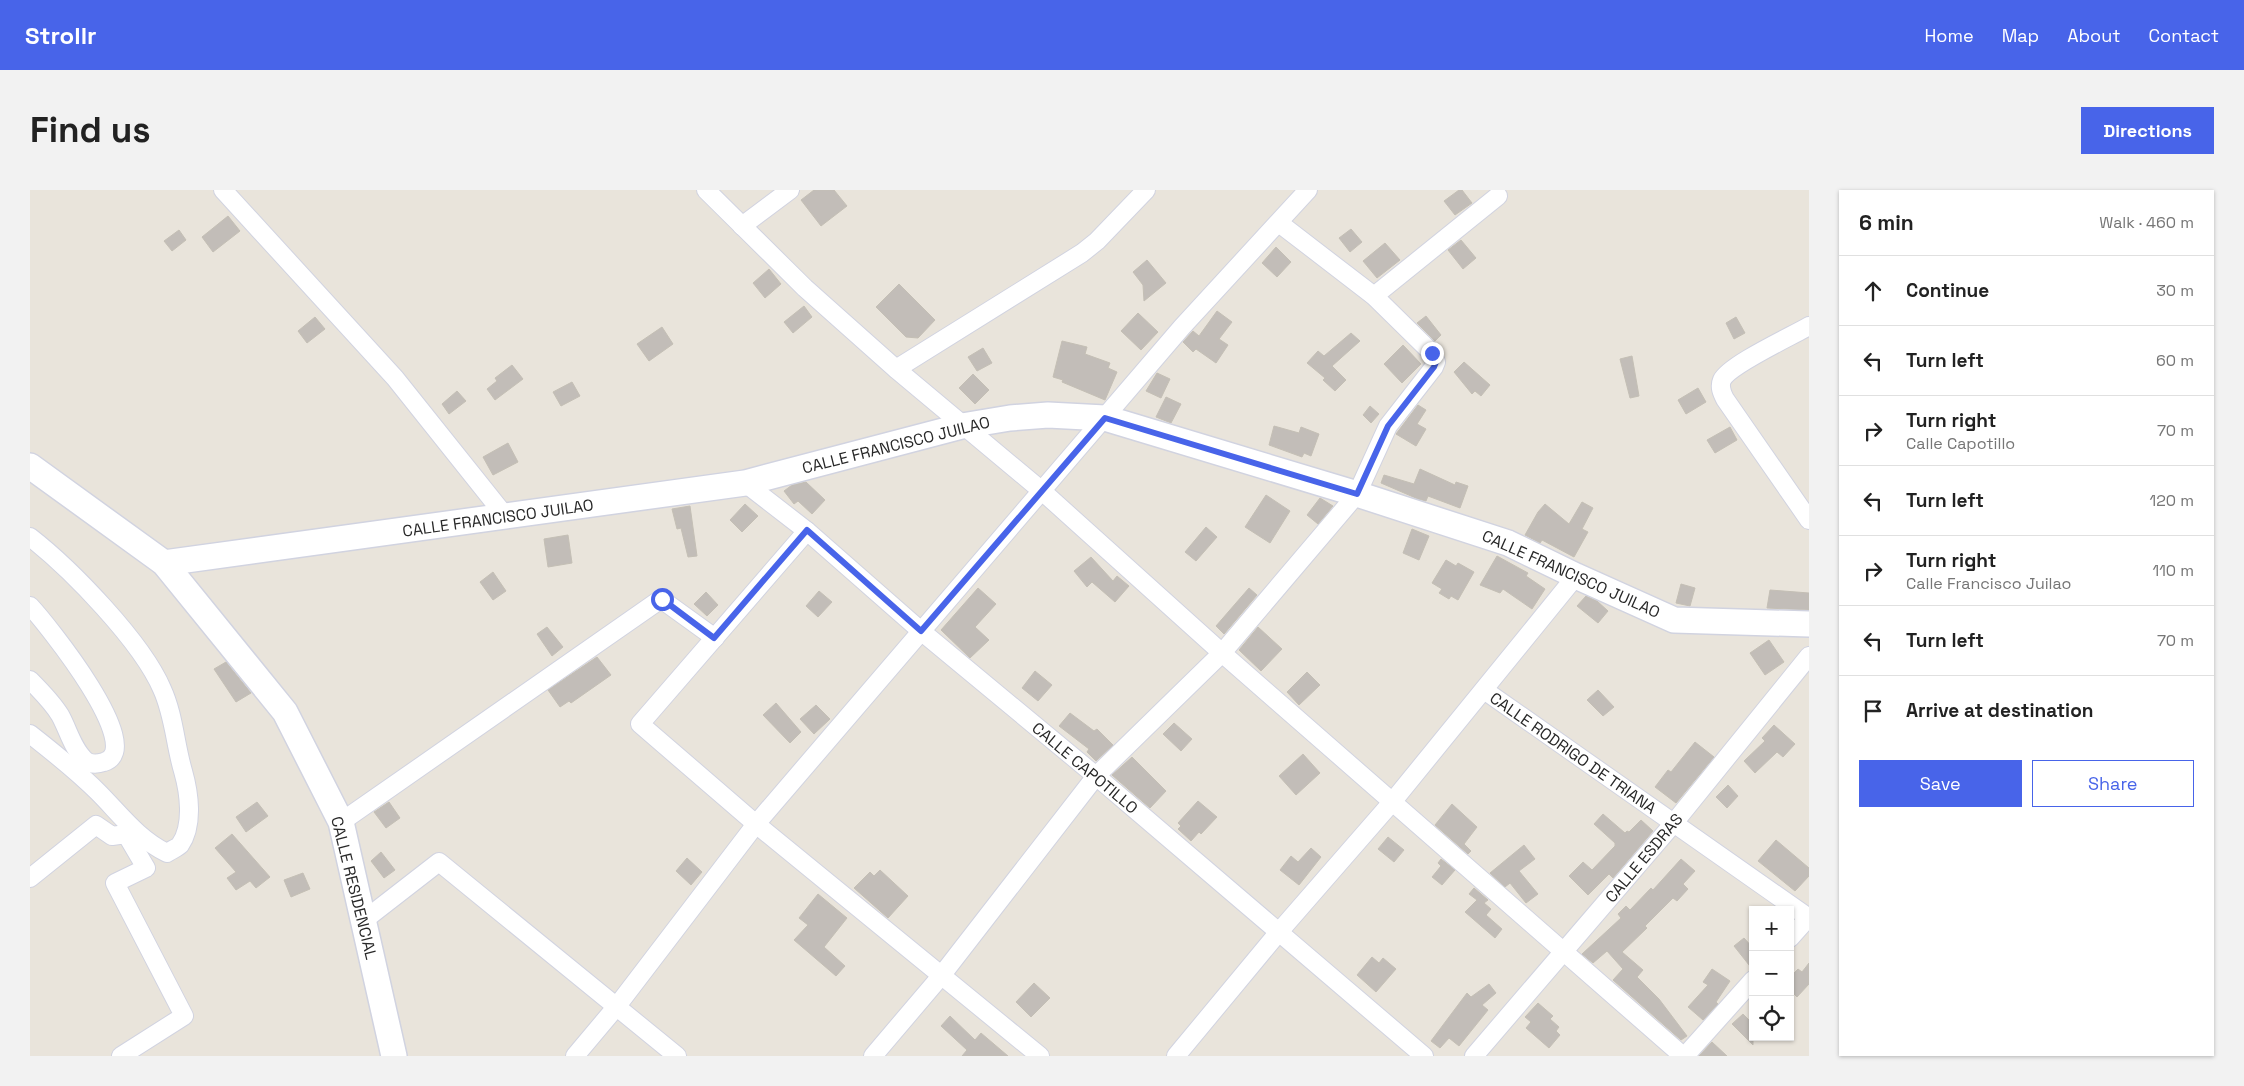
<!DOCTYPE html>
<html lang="en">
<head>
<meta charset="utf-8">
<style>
  body { margin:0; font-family:"Space Grotesk",sans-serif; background:#f2f2f2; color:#222 }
  .controls { position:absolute; right:15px; bottom:15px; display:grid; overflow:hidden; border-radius:0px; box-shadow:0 1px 4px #0004 }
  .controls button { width:45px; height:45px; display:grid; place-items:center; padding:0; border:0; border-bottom:1px solid #e0e0e0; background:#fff; color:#222; font:25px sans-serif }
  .stop { position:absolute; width:15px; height:15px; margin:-11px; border:4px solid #4864e9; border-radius:50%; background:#fff }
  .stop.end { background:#4864e9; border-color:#fff; box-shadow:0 1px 5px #0008 }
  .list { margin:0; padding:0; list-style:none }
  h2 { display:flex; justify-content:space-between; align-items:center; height:65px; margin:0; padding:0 20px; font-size:21px }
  h2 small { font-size:16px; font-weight:400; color:#767676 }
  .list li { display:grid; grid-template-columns:32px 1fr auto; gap:15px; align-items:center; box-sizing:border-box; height:70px; padding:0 20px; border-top:1px solid #e0e0e0 }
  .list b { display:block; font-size:19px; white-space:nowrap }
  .list p { margin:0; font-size:16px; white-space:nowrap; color:#767676 }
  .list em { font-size:16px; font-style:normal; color:#767676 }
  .actions { display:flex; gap:10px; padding:15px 20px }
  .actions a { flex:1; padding:11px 0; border:1px solid #4864e9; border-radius:0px; text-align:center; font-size:18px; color:#4864e9 }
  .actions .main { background:#4864e9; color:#fff }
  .icon { flex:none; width:28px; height:28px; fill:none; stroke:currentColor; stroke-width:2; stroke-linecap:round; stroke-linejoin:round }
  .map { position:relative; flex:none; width:1779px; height:866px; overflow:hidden; border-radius:0px }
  header { display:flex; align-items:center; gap:30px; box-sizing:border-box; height:70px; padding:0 25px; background:#4864e9; color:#fff }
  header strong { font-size:24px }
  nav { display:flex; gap:28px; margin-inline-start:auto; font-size:18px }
  .intro { display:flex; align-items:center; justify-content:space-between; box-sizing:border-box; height:120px; padding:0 30px }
  h1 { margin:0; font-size:35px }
  .button { padding:12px 22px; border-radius:0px; background:#4864e9; color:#fff; font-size:18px; font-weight:700 }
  main { display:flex; gap:30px; padding:0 30px }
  aside { flex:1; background:#fff; border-radius:0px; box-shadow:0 1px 4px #0004 }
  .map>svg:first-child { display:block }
  .building { fill:#c2bdb8; stroke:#c4bfb5 }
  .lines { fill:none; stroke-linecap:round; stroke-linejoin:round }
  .street-casing { stroke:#d1d3e0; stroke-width:20 }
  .secondary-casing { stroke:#d1d3e0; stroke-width:28 }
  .street { stroke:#fff; stroke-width:18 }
  .secondary { stroke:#fff; stroke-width:25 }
  .route { stroke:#4864e9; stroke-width:6 }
  .labels { text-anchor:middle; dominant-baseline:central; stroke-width:4; stroke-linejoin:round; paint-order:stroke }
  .street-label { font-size:16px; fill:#282828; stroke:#fff }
</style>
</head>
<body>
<header>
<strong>Strollr</strong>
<nav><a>Home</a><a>Map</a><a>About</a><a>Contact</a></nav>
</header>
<div class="intro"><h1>Find us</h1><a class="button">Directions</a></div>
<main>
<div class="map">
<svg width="1779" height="866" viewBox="0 0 1779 866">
  <rect width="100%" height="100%" fill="#e9e4db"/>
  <g class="building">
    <polygon points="784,0 804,0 817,16 791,36 771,10"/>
    <polygon points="1429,0 1432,0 1442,13 1425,25 1414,11"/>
    <polygon points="198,26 210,41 183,62 172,47"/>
    <polygon points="1321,39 1332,52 1320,62 1309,48"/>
    <polygon points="149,40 156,50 142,61 134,51"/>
    <polygon points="1431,50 1446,68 1433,79 1418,60"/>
    <polygon points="1355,53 1370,70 1347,88 1333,71"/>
    <polygon points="1246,57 1261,72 1247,87 1232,73"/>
    <polygon points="1117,70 1136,93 1114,111 1113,95 1103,82"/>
    <polygon points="739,79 751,94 735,108 723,93"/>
    <polygon points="869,94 905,130 888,148 876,147 846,117"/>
    <polygon points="774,116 782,127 763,143 754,132"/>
    <polygon points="1187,121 1202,132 1189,149 1198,155 1186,173 1166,159 1163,162 1153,152 1163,141 1169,146"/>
    <polygon points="1108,123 1128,142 1111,160 1091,141"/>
    <polygon points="1396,126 1411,145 1405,151 1387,133"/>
    <polygon points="285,127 295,139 277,153 268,141"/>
    <polygon points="1706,127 1715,143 1704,149 1696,133"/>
    <polygon points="632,137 643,154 619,171 607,154"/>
    <polygon points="1321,143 1330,151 1302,176 1316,190 1305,201 1293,190 1295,188 1277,173 1288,161 1294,166"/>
    <polygon points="1032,151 1057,157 1055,164 1080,173 1078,178 1087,182 1075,210 1032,192 1033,190 1023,187"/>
    <polygon points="1373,155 1391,174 1372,193 1354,174"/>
    <polygon points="953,158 962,173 947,181 938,167"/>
    <polygon points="1602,166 1609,206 1600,208 1590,169"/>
    <polygon points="1434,172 1460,195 1451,206 1445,201 1442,204 1424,182"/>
    <polygon points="482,175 493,189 465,210 457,199 467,191 465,188"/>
    <polygon points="1127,183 1140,189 1131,208 1116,201"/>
    <polygon points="943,184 959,200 945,214 929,198"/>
    <polygon points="542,192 550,206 531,216 523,202"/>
    <polygon points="1668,198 1676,212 1656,224 1648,210"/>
    <polygon points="427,201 436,211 419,224 412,214"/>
    <polygon points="1136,207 1151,214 1141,233 1126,227"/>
    <polygon points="1388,215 1396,220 1387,234 1396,239 1386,256 1366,244"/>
    <polygon points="1340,216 1349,224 1341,233 1333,225"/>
    <polygon points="1244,236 1269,243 1271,237 1289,244 1281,266 1274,263 1272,267 1239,255"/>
    <polygon points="1700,237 1707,250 1685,263 1677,250"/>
    <polygon points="478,253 488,272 463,285 453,267"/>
    <polygon points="1390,279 1425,295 1426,292 1438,296 1430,318 1398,306 1396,311 1388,309 1351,293 1354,285 1384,294"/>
    <polygon points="776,292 795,310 782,324 768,311 764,314 754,301 762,295"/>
    <polygon points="1236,305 1260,321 1240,353 1215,337"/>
    <polygon points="1290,308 1303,316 1288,334 1277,325"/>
    <polygon points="1552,312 1563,318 1552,339 1558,342 1544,367 1512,350 1510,353 1495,345 1508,322 1515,314 1539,334"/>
    <polygon points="715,314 728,326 712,342 700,330"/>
    <polygon points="660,316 667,366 658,367 651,338 647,339 642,319"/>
    <polygon points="1176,337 1187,347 1166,371 1155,362"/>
    <polygon points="1382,339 1399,346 1389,370 1373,363"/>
    <polygon points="538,345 542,373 518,377 514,349"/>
    <polygon points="1467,366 1498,383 1496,386 1515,399 1502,419 1473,399 1470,403 1450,395"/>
    <polygon points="1061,367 1083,391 1087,386 1099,396 1085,412 1062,392 1057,397 1044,381"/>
    <polygon points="1416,370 1426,376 1428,373 1444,382 1428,410 1421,406 1419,409 1409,403 1412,399 1402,393"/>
    <polygon points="463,382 476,401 463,410 450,392"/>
    <polygon points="1651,394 1665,398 1660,416 1646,413"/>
    <polygon points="948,398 966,414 945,437 959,450 940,468 911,440"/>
    <polygon points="1219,398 1227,405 1194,444 1186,436"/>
    <polygon points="1740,400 1779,403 1779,420 1737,418"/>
    <polygon points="789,401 802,412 788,427 776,416"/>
    <polygon points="676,402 688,415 677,426 664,414"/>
    <polygon points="1556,406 1567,411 1578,421 1568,433 1547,416"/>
    <polygon points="517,437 533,457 522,466 507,444"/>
    <polygon points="1228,437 1252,459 1231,481 1209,460"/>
    <polygon points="1739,450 1754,472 1735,485 1720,463"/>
    <polygon points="567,467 581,485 541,513 539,511 530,517 518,500"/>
    <polygon points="196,472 221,503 206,512 184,479"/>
    <polygon points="1005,481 1022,495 1008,511 992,498"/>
    <polygon points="1277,482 1290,495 1269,515 1257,502"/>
    <polygon points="1568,500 1584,517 1573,526 1557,510"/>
    <polygon points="746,513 771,542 760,553 733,525"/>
    <polygon points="786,515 800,529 784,544 770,529"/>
    <polygon points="1040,523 1064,541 1067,539 1083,555 1066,571 1057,562 1059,559 1029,536"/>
    <polygon points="1144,533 1162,549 1151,561 1133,544"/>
    <polygon points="1744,535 1765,554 1753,567 1747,562 1725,583 1714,571 1735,551 1732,548"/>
    <polygon points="1665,552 1684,567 1646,613 1625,597 1638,580 1641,582"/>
    <polygon points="1273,564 1290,583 1266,605 1249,586"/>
    <polygon points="1102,567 1136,601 1120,618 1082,585"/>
    <polygon points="1698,595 1708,606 1697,618 1686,607"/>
    <polygon points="1168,611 1187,627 1171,644 1169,642 1161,651 1148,639 1151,636 1148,633"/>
    <polygon points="227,612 238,626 216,642 206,627"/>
    <polygon points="359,612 370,628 356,638 344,622"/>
    <polygon points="1422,614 1447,637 1434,654 1441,661 1438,664 1405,635"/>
    <polygon points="1573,624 1595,643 1597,641 1599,642 1611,630 1623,641 1583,688 1579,684 1558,705 1539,686 1553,672 1562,680 1585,656 1585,653 1564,634"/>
    <polygon points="202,644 240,687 226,698 220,691 206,700 197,688 206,682 185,658"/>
    <polygon points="1358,647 1374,660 1364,672 1348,659"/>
    <polygon points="1746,650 1779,678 1779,686 1765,701 1728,671"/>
    <polygon points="1494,655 1505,669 1489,681 1508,704 1496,713 1480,693 1475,697 1460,683"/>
    <polygon points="1281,658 1291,667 1269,695 1250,680 1261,666 1268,672"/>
    <polygon points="351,662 365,680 354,688 341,671"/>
    <polygon points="657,668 672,682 661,695 646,681"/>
    <polygon points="1411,669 1425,680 1412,695 1402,687 1411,676 1408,673"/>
    <polygon points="1651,669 1665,681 1653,694 1658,699 1647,711 1643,708 1615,736 1617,738 1592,762 1613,780 1607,787 1629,809 1657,846 1651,850 1583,790 1593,779 1577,761 1563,773 1552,764 1591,728 1588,724 1596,716 1600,720 1621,698 1623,700"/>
    <polygon points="850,680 878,706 858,728 824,698 840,682 844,686"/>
    <polygon points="273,683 280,699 261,707 254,690"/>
    <polygon points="1444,698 1458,710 1454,713 1461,719 1456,725 1472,739 1465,748 1435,722 1447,710 1439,704"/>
    <polygon points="788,704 817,728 794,757 815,776 806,786 764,750 778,735 769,728"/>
    <polygon points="1714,748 1723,758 1723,780 1704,756"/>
    <polygon points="1342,767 1349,773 1353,768 1366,779 1346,802 1327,785"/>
    <polygon points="1779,773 1779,794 1767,807 1760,800 1760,787 1768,779 1772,782"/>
    <polygon points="1682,779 1700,791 1686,812 1688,814 1673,830 1658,817 1678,795 1673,792"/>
    <polygon points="1004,793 1020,808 1001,827 986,812"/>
    <polygon points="1459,794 1466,803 1452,815 1458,820 1429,856 1419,848 1410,858 1401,851 1437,803 1441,807"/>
    <polygon points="1508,813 1523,826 1520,829 1529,837 1526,841 1530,845 1519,858 1496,838 1501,832 1495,827"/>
    <polygon points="1713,824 1723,834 1723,855 1702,834"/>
    <polygon points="920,826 945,850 951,843 978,866 932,866 937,860 911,836"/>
    <polygon points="1682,852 1697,866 1669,866"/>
  </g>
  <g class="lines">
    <defs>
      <g id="street">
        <polyline points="193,0 365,188 476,327"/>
        <polyline points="676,0 775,98 866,179 1012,301 1192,463 1653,866"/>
        <polyline points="712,36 760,0"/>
        <polyline points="1344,106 1468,6"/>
        <path d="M1779,136C1762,146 1699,175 1692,190C1689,197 1692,203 1695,209L1779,330"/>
        <polyline points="866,179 1052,63 1067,51 1116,0"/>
        <polyline points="715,293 777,341 891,441 1066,586 1394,866"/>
        <polyline points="777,341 610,534 726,634 1010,866"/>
        <path d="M0,347C41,379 112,452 132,499C144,525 145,554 153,581C159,602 164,635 150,655C147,658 141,660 137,663C108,649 90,624 68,602C47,581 23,562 0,544"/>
        <path d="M0,416C16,433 118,559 74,572C68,574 62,575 56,571C43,560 38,539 30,525C22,512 11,501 0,490"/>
        <polyline points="1454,500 1779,728"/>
        <polyline points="311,632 631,409 685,448"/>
        <polyline points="0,688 66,635 82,646 96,644 116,678 85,693 154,826 91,866"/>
        <polyline points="333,731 409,672 647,866"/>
        <polyline points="1760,748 1778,728"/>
        <polyline points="545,866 587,816 726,634 1152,137 1278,0"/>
        <polyline points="843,866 911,786 1066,586 1192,463 1327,304 1358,236 1404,177 1406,172 1402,163 1344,106 1249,33"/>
        <polyline points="1146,866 1248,743 1363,611 1546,386"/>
        <polyline points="1444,866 1643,634 1779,466"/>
        <polyline points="1655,866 1723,790"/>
      </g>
      <g id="secondary">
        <polyline points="0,276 134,373 255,522 311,632 364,866"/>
        <polyline points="134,373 715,293 932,236 980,228 1018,225 1075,228 1327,304 1478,353 1546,386 1644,430 1779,434"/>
      </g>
    </defs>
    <use href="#street" class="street-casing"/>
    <use href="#secondary" class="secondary-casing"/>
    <use href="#street" class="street"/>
    <use href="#secondary" class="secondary"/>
  </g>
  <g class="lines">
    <polyline class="route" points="632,409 684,448 777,340 891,441 1075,228 1327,304 1358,236 1404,177 1406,172 1402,163"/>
  </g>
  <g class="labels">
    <g class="street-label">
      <text transform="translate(866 255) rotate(-14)">CALLE FRANCISCO JUILAO</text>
      <text transform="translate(468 328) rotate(-8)">CALLE FRANCISCO JUILAO</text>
      <text transform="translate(1541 384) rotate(24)">CALLE FRANCISCO JUILAO</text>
      <text transform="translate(1543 563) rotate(35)">CALLE RODRIGO DE TRIANA</text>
      <text transform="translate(1055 578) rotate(40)">CALLE CAPOTILLO</text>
      <text transform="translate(1614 668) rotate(-50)">CALLE ESDRAS</text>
      <text transform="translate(324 698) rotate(76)">CALLE RESIDENCIAL</text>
    </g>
  </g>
</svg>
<div class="controls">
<button>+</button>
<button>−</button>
<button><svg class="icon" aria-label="locate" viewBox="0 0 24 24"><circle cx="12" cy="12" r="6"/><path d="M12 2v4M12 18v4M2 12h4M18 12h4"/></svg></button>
</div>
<div class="stop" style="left:632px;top:409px"></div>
<div class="stop end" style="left:1402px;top:163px"></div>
</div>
<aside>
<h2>6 min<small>Walk · 460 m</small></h2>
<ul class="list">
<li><svg class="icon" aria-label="ahead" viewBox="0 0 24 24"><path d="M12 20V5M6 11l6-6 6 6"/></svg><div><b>Continue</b></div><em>30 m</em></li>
<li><svg class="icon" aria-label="left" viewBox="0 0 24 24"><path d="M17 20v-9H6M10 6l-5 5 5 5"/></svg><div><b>Turn left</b></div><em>60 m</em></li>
<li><svg class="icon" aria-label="right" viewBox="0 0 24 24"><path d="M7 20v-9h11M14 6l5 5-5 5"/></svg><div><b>Turn right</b><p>Calle Capotillo</p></div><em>70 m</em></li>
<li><svg class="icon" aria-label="left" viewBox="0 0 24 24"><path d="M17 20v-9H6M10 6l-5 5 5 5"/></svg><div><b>Turn left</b></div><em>120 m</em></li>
<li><svg class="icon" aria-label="right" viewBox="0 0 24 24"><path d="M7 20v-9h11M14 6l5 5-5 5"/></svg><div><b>Turn right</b><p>Calle Francisco Juilao</p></div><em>110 m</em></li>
<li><svg class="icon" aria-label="left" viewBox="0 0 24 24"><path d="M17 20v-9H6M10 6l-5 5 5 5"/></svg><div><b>Turn left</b></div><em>70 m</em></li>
<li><svg class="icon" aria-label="arrive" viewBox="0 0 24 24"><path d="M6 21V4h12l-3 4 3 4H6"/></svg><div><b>Arrive at destination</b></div></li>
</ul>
<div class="actions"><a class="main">Save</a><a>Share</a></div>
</aside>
</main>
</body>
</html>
